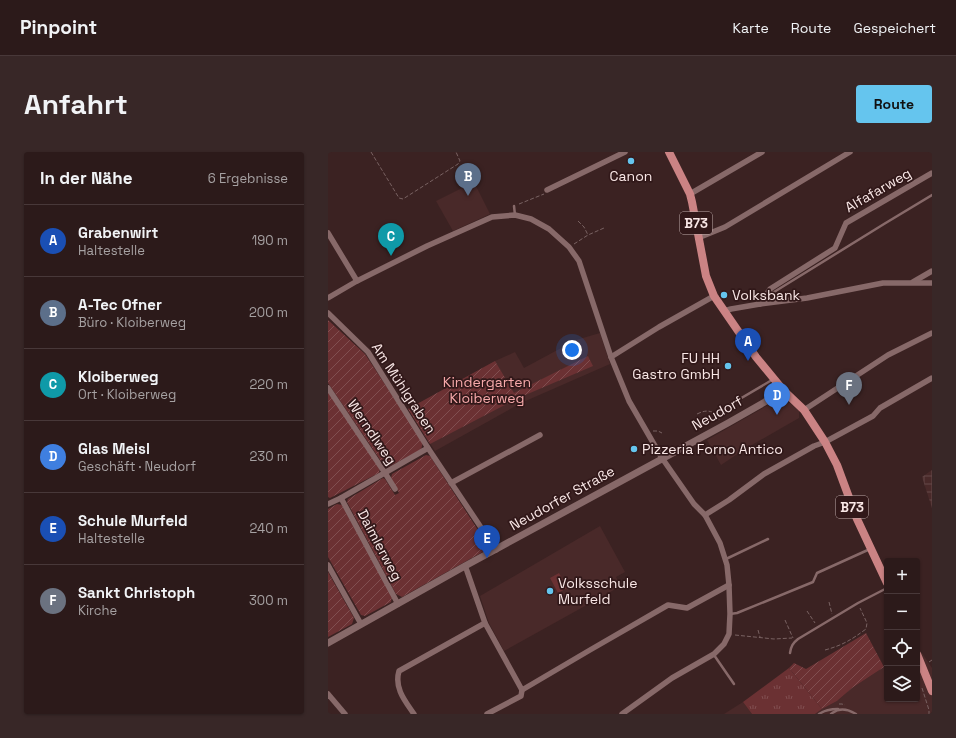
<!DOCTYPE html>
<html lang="de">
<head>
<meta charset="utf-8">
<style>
  body { margin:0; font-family:"Space Grotesk",sans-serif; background:#382727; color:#f1f3f6 }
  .controls { position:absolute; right:12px; bottom:12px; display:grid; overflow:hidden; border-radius:4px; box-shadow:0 1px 3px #0004 }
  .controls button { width:36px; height:36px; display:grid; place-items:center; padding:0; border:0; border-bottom:1px solid #483839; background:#2c1a1a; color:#f1f3f6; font:20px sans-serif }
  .you { position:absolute; left:244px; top:198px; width:14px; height:14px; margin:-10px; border:3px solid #fff; border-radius:50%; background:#1a73e8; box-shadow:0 0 0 6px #1a73e833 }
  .badge { display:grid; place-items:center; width:26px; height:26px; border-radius:50%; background:#65c5ee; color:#fff; font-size:13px; font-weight:700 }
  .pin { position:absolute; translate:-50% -33px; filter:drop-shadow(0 1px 2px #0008) }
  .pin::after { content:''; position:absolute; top:21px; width:14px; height:12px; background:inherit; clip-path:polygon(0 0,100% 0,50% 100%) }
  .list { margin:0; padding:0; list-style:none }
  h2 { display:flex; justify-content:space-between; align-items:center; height:52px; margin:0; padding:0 16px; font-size:17px }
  h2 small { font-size:13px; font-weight:400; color:#a6a1a2 }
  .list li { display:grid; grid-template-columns:26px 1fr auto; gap:12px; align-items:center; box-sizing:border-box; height:72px; padding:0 16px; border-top:1px solid #483839 }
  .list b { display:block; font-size:15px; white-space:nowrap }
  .list p { margin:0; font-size:13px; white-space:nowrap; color:#a6a1a2 }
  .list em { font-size:13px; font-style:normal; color:#a6a1a2 }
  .icon { flex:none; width:22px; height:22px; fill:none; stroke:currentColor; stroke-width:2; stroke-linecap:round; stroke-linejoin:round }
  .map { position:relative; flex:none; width:604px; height:562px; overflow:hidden; border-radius:4px }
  header { display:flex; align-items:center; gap:24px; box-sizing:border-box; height:56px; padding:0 20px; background:#2c1a1a; border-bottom:1px solid #483839 }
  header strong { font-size:19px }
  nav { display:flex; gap:22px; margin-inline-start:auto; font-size:14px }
  .intro { display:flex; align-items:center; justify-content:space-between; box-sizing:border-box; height:96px; padding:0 24px }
  h1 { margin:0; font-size:28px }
  .button { padding:10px 18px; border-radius:4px; background:#65c5ee; color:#111; font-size:14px; font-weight:700 }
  main { display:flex; gap:24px; padding:0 24px }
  aside { flex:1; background:#2c1a1a; border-radius:4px; box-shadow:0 1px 3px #0004 }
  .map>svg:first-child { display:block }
  .built { fill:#492929 }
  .industrial { fill:url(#industrial-grid) }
  .grass { fill:url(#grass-tufts) }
  .garden { fill:url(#garden-furrows) }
  .pitch { fill:#6b3133 }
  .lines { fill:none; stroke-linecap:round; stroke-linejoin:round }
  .path { stroke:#796262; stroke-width:1; stroke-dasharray:4 2; stroke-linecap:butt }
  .lane { stroke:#876969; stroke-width:2.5 }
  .street { stroke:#876969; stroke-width:5.5 }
  .secondary { stroke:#876969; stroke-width:7 }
  .primary { stroke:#cb8384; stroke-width:8 }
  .poi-dot { fill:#65c5ee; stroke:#311819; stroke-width:1.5 }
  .labels { text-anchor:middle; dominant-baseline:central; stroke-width:3.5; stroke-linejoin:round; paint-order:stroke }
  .shield { fill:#311819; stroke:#bda9a8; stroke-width:1 }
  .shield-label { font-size:13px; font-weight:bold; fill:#f9e7e6 }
  .poi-label { font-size:14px; fill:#f9e7e6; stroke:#311819; text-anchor:start }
  .street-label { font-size:14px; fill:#f9e7e6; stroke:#311819 }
  .park-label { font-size:14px; fill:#f6a9aa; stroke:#311819 }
</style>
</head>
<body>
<header>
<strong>Pinpoint</strong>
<nav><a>Karte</a><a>Route</a><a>Gespeichert</a></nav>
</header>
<div class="intro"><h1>Anfahrt</h1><a class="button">Route</a></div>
<main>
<aside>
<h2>In der Nähe<small>6 Ergebnisse</small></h2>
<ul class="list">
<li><span class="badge" style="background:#1a4fb4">A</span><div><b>Grabenwirt</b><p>Haltestelle</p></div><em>190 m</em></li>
<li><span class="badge" style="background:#5c6f8a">B</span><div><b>A-Tec Ofner</b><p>Büro · Kloiberweg</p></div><em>200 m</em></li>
<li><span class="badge" style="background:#0f9aa8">C</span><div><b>Kloiberweg</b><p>Ort · Kloiberweg</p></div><em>220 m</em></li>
<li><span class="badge" style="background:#3f7fe0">D</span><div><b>Glas Meisl</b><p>Geschäft · Neudorf</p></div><em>230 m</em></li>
<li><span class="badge" style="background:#1a4fb4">E</span><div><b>Schule Murfeld</b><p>Haltestelle</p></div><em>240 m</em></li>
<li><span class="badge" style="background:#6b7280">F</span><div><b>Sankt Christoph</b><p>Kirche</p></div><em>300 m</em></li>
</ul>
</aside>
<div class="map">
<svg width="604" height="562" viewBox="0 0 604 562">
  <defs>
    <pattern id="industrial-grid" width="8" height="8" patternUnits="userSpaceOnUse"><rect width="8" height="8" fill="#492929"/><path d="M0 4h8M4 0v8" fill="none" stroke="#644848"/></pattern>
    <pattern id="grass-tufts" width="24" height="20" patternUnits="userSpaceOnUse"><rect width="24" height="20" fill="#6b3133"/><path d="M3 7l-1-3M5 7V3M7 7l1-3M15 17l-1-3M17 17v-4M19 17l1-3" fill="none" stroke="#814f51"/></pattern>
    <pattern id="garden-furrows" width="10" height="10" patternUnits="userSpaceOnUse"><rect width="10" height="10" fill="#6b3133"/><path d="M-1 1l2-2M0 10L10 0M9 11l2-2" fill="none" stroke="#814f51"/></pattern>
  </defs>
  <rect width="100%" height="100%" fill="#3b2222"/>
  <g class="built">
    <polygon points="146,30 162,62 125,79 108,49"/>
    <polygon points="272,181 282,212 193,251 107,299 80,257 167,209 187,200 196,216 248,188"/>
    <polygon points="449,248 462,251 471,258 471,266 417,297 393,313 379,288"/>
    <polygon points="272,374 297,420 288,425 293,434 176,499 161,471 152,444"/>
    <polygon points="589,501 594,501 604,516 604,562 487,562 494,557 509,549 524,536 559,513 559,547 589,547"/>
    <polygon points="415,550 424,562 396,562"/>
  </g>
  <polygon class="industrial" points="604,318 604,356 594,325"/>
  <polygon class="grass" points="461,516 494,557 487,562 424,562 415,550"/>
  <g class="garden">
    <polygon points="0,168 37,202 95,290 93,298 60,315 57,315 0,231"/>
    <polygon points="260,204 265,214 188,247 102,292 80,257 167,209 186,241"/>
    <polygon points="0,240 52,316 51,321 2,346 0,345"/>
    <polygon points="98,303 102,304 159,392 158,398 74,445 68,442 19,350 20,347 55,326 57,327 67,343 71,341 63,326 64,322"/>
    <polygon points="9,352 14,353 64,445 63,450 37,464 33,463 0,405 0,357"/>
    <polygon points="0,420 26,466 24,472 0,485"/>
    <polygon points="538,481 556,515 524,536 509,549 494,557 461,516 466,511 478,517"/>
  </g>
  <polygon class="pitch" points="231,421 239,436 230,441 222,426"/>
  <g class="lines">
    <g class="path">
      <polyline points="43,0 71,46 75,47 130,12 132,9 128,0"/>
      <polyline points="191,52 216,42"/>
      <polyline points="250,69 256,75 260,83"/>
      <polyline points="246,92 260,83 276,76"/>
      <path d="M369,262C379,257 386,258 391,268"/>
      <polyline points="325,279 330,279 334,281"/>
      <polyline points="501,450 504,462"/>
      <polyline points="479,459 487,471"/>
      <polyline points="457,468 465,486"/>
      <polyline points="430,478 432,485"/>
      <polyline points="407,483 446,487 464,486"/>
      <path d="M497,498C515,493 523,488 538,477L539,471L532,456"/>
      <polyline points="601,510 604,508"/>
      <polyline points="594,536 601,558 601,562"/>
      <polyline points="511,552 514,552 517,553"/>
    </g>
    <g class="lane">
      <polyline points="186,54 187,63"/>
      <polyline points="441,140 446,140 556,72 604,43"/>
      <polyline points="393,258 444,228"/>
      <polyline points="398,407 440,387"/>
      <polyline points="402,462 409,461 485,430 489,421 542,397"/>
      <path d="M462,501C463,494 465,491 470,487L530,451L559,436"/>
      <polyline points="386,503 406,532"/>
      <path d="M491,562C497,558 503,557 510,557"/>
      <path d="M503,562C511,555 520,557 528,562"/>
    </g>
    <g class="street">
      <polyline points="219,38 297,0"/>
      <polyline points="362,42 434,0"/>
      <polyline points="0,81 29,129"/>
      <polyline points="370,86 397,75 522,0"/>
      <polyline points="585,130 604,119"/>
      <polyline points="0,146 29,129 99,94 164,65 187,63 203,67 221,77 241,95 251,109 283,205 301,249 334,306 366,352 377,363 392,391 399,413 401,433 402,462 401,482 396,492 386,502 344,526 294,562"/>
      <polyline points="432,152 442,137 507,96 518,71 604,21"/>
      <polyline points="396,159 403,157 432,152 479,146 555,131 604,131"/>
      <polyline points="0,161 40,200 100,296 168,398"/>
      <polyline points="283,205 331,175 386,144"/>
      <polyline points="0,236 57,321 67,337"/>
      <polyline points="476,258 560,203 604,181"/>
      <polyline points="123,331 212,283"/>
      <polyline points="13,346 70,452"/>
      <polyline points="0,352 13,346 100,296"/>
      <polyline points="377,363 401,348 436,322 486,294 497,290 545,264 552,256 604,226"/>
      <polyline points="0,413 33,472"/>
      <polyline points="137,414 139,419 157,471 194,538 262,498 340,453 359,456 401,433"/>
      <polyline points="0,542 17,562"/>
      <path d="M86,562C77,549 66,536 71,519L157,471"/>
      <polyline points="159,562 193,544 194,538"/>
    </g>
    <polyline class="secondary" points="0,491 137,414 400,271 456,239"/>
    <g class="primary">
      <polyline points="341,0 362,42 364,50 378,124 386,144 428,205 456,239 476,258 497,290 509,313 529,367 559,431"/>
      <polyline points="589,502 604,539"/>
    </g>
  </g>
  <g class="poi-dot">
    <circle cx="303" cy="9" r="4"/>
    <circle cx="396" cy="143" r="4"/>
    <circle cx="400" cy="214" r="4"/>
    <circle cx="306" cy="297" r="4"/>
    <circle cx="222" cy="439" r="4"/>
  </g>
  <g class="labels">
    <g class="shield">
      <rect x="352" y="60" width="32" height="22" rx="3"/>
      <rect x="508" y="344" width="32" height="22" rx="3"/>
    </g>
    <g class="shield-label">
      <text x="368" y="71">B73</text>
      <text x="524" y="355">B73</text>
    </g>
    <g class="poi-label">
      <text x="303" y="24" text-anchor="middle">Canon</text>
      <text x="404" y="143">Volksbank</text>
      <text x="392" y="206" text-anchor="end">FU HH<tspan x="392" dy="16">Gastro GmbH</tspan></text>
      <text x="314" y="297">Pizzeria Forno Antico</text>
      <text x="230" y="431">Volksschule<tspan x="230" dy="16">Murfeld</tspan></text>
    </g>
    <g class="street-label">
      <text transform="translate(550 38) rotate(-30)">Alfafarweg</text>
      <text transform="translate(76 236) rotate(57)">Am Mühlgraben</text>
      <text transform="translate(389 261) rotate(-29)">Neudorf</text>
      <text transform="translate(44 280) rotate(56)">Werndlweg</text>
      <text transform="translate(234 346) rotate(-29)">Neudorfer Straße</text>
      <text transform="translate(52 393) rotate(62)">Daimlerweg</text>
    </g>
    <g class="park-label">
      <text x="159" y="230">Kindergarten<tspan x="159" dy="16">Kloiberweg</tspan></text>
    </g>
  </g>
</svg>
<div class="controls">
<button>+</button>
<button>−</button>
<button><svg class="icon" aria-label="locate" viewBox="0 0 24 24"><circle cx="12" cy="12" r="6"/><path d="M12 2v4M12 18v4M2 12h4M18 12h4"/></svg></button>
<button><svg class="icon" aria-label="layers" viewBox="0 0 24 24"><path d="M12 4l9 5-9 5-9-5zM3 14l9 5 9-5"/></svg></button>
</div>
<div class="you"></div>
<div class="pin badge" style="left:420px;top:209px;background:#1a4fb4">A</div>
<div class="pin badge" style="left:140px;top:44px;background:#5c6f8a">B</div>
<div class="pin badge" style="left:63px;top:104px;background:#0f9aa8">C</div>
<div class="pin badge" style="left:449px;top:263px;background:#3f7fe0">D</div>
<div class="pin badge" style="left:159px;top:406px;background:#1a4fb4">E</div>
<div class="pin badge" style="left:521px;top:253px;background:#6b7280">F</div>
</div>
</main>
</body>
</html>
